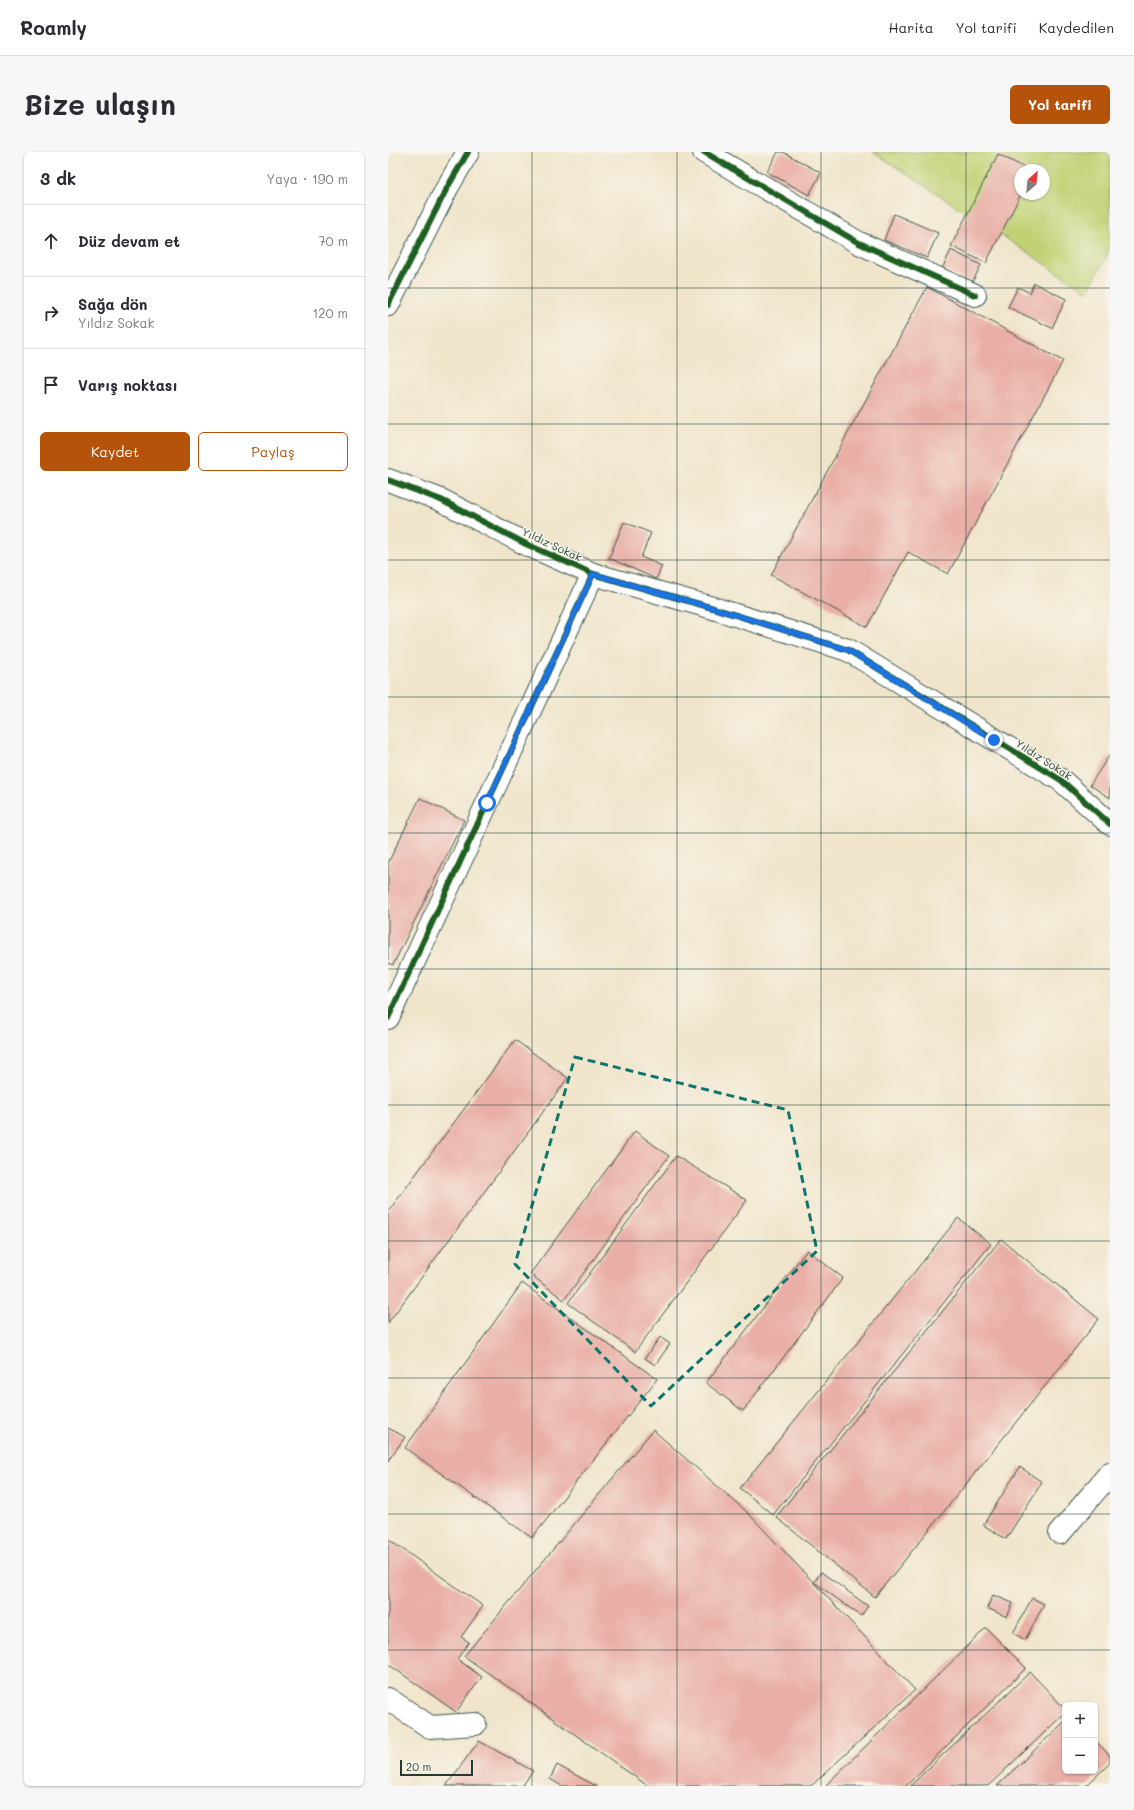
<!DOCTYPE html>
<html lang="tr">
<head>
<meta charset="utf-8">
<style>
  body { margin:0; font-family:Mali,sans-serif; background:#f7f7f7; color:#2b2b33 }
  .controls { position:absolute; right:12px; bottom:12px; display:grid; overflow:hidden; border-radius:6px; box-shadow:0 1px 3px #0004 }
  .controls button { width:36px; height:36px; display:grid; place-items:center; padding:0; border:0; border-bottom:1px solid #e1e1e2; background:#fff; color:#2b2b33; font:20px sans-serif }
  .compass { position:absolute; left:626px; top:12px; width:36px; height:36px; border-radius:50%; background:#fff; box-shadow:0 1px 3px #0004; rotate:27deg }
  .scale { position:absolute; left:12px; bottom:10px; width:73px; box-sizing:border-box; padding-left:4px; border:2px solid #1f3d34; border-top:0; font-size:11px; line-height:14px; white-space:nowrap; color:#1f3d34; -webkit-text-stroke:3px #f7f3e8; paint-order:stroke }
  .stop { position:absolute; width:12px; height:12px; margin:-9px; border:3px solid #1a73e8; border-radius:50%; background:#fff }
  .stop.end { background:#1a73e8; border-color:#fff; box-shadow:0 1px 4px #0008 }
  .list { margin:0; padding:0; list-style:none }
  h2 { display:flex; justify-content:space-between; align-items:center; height:52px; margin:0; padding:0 16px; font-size:17px }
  h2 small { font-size:13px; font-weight:400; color:#7c7c81 }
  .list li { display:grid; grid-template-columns:26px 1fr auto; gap:12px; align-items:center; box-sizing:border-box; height:72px; padding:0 16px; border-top:1px solid #e1e1e2 }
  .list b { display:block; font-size:15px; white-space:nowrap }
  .list p { margin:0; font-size:13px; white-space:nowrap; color:#7c7c81 }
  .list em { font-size:13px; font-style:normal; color:#7c7c81 }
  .actions { display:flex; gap:8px; padding:12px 16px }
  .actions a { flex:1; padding:9px 0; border:1px solid #b45309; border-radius:6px; text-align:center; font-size:14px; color:#b45309 }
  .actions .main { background:#b45309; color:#fff }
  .icon { flex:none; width:22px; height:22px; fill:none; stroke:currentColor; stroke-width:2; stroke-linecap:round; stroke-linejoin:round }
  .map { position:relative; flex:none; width:722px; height:1634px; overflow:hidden; border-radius:6px }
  header { display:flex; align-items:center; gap:24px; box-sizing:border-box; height:56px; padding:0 20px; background:#fff; border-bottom:1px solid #e1e1e2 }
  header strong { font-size:19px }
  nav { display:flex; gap:22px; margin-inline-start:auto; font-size:14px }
  .intro { display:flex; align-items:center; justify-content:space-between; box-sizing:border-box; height:96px; padding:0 24px }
  h1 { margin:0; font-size:28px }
  .button { padding:10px 18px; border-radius:6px; background:#b45309; color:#fff; font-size:14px; font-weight:700 }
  main { display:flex; gap:24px; padding:0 24px }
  aside { flex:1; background:#fff; border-radius:6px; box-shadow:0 1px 3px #0004 }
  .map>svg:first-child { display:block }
  .green { fill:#c1d275; stroke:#708854; fill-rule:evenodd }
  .building { fill:#e9aea5 }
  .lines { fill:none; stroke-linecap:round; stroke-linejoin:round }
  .minor-casing { stroke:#3e564b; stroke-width:24 }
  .minor { stroke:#fff; stroke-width:22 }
  .cycleway-casing { stroke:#f7f3e8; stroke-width:8 }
  .cycleway { stroke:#1b5e20; stroke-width:6 }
  .route { stroke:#1a73e8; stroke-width:5 }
  .marked { fill:none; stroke:#0f766e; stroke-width:3; stroke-dasharray:8 5; stroke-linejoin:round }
  .grid { fill:none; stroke:#1f3d34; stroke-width:1; stroke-opacity:0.55 }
  .labels { text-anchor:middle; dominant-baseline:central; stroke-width:3; stroke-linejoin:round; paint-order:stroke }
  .street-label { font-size:11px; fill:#1f3d34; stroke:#f7f3e8 }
</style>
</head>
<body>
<header>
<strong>Roamly</strong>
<nav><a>Harita</a><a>Yol tarifi</a><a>Kaydedilen</a></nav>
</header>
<div class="intro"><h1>Bize ulaşın</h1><a class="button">Yol tarifi</a></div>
<main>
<aside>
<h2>3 dk<small>Yaya · 190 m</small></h2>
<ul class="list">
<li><svg class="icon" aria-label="ahead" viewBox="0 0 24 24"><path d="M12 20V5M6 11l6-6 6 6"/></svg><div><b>Düz devam et</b></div><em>70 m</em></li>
<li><svg class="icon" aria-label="right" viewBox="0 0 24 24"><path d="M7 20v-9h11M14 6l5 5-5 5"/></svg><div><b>Sağa dön</b><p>Yıldız Sokak</p></div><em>120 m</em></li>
<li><svg class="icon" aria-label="arrive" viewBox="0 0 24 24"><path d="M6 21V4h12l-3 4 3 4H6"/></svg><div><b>Varış noktası</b></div></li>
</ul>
<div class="actions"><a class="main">Kaydet</a><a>Paylaş</a></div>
</aside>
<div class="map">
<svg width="722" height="1634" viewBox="0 0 722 1634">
  <rect width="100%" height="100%" fill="#f7f3e8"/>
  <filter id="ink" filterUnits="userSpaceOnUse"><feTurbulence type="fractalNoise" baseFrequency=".025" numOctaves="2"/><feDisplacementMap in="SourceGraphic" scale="8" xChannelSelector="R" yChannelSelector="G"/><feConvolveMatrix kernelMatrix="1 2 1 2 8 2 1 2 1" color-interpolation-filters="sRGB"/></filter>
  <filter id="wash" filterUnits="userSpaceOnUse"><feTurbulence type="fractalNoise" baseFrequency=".012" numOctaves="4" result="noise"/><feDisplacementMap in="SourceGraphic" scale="16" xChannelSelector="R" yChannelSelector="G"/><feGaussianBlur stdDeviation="0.9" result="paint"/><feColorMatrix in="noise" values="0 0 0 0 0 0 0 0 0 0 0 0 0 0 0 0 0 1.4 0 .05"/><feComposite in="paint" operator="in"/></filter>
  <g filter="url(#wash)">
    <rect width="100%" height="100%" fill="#f0e5cb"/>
    <path class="green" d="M485,0H722V97L700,140ZM632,18H656V42H632Z"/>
    <g id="blocks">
      <g class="building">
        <polygon points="390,0 395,0 433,21 421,43 379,20"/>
        <polygon points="610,2 641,18 632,18 633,42 598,111 563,94"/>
        <polygon points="506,62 550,81 539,106 496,88"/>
        <polygon points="563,98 593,113 584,131 554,117"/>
        <polygon points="646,131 678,147 664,176 620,155 630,135 642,141"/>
        <polygon points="539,135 675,209 560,422 520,400 479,475 383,423"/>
        <polygon points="236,370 263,381 253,405 274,414 268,427 221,406"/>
        <polygon points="722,602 722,646 702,633"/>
        <polygon points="32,646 76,668 5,813 0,811 0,711"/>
        <polygon points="127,888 180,926 0,1171 0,1060"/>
        <polygon points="247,979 281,1004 176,1148 142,1122"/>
        <polygon points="288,1004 359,1048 247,1200 180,1151"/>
        <polygon points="570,1066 603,1092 385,1363 352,1336"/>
        <polygon points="613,1087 711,1167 487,1445 388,1365"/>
        <polygon points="419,1098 455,1126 355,1259 318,1231"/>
        <polygon points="134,1131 269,1227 144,1386 17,1296"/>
        <polygon points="272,1185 282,1192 267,1213 257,1206"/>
        <polygon points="0,1276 17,1285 0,1309"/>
        <polygon points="265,1278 359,1360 527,1538 423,1634 260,1634 76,1504"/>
        <polygon points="632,1315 654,1330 618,1387 595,1373"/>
        <polygon points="0,1387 95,1454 73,1485 81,1490 69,1507 94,1525 68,1560 0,1512"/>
        <polygon points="433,1420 480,1454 473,1464 426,1430"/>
        <polygon points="605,1443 625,1451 619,1465 599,1456"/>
        <polygon points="644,1446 656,1452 637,1488 625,1481"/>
        <polygon points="598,1476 638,1516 518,1634 437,1634"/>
        <polygon points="642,1520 677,1557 677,1561 600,1634 522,1634"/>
        <polygon points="677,1569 677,1619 707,1619 707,1588 722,1604 722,1611 698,1634 609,1634"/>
        <polygon points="91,1589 145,1619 134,1634 58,1634"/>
        <polygon points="169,1613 208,1634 174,1634 162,1627"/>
      </g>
    </g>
  </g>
  <g filter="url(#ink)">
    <use href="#blocks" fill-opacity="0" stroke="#3e564b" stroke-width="1"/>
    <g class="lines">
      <defs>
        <g id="minor">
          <polyline points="316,0 471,91 587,143"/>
          <polyline points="0,153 59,36 80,0"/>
          <polyline points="0,328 53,348 138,392 205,422 325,456 460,498 673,628 722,672"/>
          <polyline points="0,866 205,422"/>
          <polyline points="672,1381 722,1321"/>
          <polyline points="0,1547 42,1575 87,1572"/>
        </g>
      </defs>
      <use href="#minor" class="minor-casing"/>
      <use href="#minor" class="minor"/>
      <defs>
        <g id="cycleway">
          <polyline points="316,0 471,91 587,143"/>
          <polyline points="0,153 59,36 80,0"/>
          <polyline points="0,328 53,348 138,392 205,422 325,456 460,498 673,628 722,672"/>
          <polyline points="0,866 205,422"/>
        </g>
      </defs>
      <use href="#cycleway" class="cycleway-casing"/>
      <use href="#cycleway" class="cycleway"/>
    </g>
  </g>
  <g class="lines" filter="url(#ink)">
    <polyline class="route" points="99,651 205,422 325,456 460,498 606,588"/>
  </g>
  <path class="marked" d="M187,905L400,958L429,1099L263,1254L127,1112Z"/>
  <path class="grid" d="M144,0V1634M289,0V1634M433,0V1634M578,0V1634M0,136H722M0,272H722M0,408H722M0,545H722M0,681H722M0,817H722M0,953H722M0,1089H722M0,1226H722M0,1362H722M0,1498H722"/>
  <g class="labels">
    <g class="street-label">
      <text transform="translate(164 392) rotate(25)">Yıldız Sokak</text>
      <text transform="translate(656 607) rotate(33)">Yıldız Sokak</text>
    </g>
  </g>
</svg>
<div class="controls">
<button>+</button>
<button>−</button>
</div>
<svg class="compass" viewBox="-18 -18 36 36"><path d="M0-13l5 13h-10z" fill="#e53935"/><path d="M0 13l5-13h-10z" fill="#7c7c81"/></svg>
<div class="scale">20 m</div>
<div class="stop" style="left:99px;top:651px"></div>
<div class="stop end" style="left:606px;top:588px"></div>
</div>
</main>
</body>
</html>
